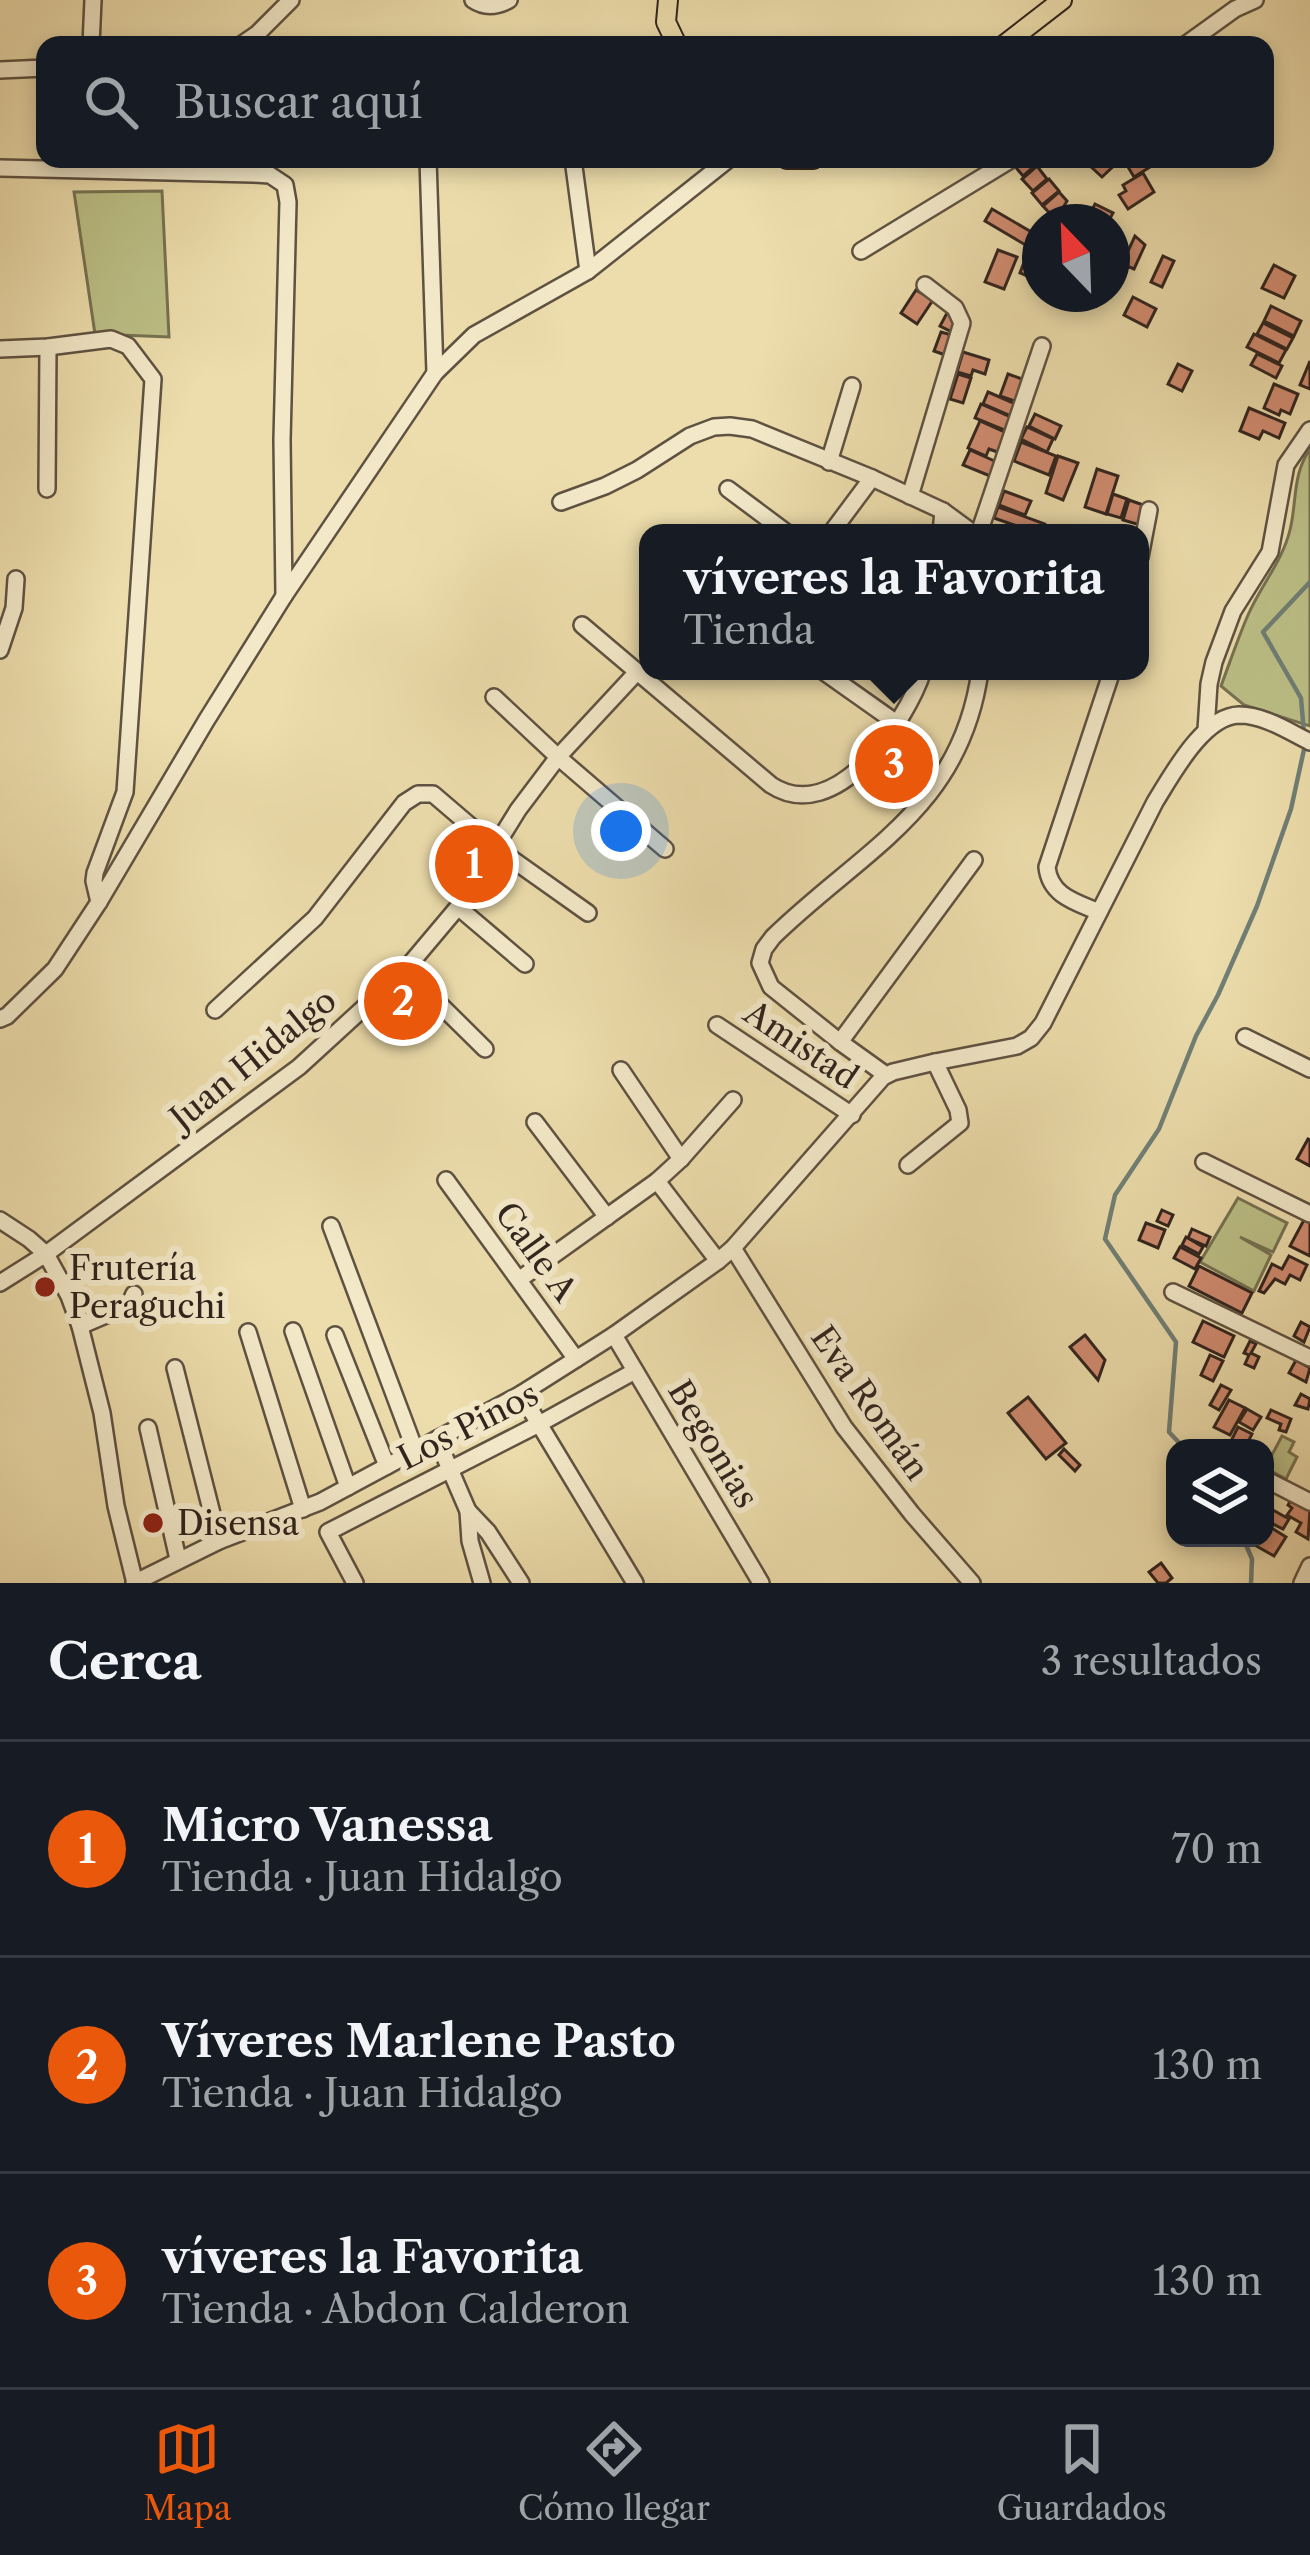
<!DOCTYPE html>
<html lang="es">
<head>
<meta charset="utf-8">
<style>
  body { margin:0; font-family:"Libre Caslon Text",serif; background:#20242c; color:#f1f3f6 }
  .controls { position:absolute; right:36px; bottom:36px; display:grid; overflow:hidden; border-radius:24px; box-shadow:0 6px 18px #0003 }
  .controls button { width:108px; height:108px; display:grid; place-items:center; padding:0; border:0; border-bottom:3px solid #363941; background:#171b24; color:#f1f3f6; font:60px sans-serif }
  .compass { position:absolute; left:1022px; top:204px; width:108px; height:108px; border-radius:50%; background:#171b24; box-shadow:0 6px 18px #0003; rotate:337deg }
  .you { position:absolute; left:621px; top:831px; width:42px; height:42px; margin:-30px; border:9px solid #fff; border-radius:50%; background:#1a73e8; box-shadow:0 0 0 18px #1a73e833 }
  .badge { display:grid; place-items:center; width:78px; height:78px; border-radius:50%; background:#ea580c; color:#fff; font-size:39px; font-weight:700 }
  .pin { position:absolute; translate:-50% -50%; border:6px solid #fff; box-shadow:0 3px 12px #0006 }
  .popup { position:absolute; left:639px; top:524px; width:510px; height:156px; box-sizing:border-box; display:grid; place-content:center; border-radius:24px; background:#171b24; filter:drop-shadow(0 3px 9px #0005); font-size:39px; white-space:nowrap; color:#9ea1a6 }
  .popup b { font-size:45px; color:#f1f3f6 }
  .popup::after { content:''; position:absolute; left:50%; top:100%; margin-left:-24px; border:24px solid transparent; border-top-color:#171b24 }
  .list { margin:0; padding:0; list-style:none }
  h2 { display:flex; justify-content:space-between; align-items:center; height:156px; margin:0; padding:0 48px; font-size:51px }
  h2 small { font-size:39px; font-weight:400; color:#9ea1a6 }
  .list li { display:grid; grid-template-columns:78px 1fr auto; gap:36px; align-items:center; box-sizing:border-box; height:216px; padding:0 48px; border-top:3px solid #363941 }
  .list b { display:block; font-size:45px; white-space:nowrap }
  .list p { margin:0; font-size:39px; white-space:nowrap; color:#9ea1a6 }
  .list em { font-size:39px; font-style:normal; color:#9ea1a6 }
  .icon { flex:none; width:66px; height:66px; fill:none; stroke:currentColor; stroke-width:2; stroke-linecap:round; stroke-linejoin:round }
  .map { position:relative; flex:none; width:1310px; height:1583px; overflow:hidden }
  .search { position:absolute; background:#171b24; box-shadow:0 6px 18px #0003; left:36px; right:36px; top:36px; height:132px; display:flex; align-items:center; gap:30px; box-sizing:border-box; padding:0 42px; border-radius:24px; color:#9ea1a6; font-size:45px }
  .sheet { height:804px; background:#171b24 }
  nav { display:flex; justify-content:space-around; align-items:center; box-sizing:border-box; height:168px; border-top:3px solid #363941; background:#171b24; font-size:33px; color:#9ea1a6 }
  nav a { display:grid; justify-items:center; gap:6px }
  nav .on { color:#ea580c }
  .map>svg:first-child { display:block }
  .green { fill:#bcc087; stroke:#767252; stroke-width:3 }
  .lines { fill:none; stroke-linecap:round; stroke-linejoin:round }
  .stream { stroke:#707f76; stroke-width:4.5 }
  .building { fill:#d18c71; stroke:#30241e; stroke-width:3 }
  .minor-casing { stroke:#5f5242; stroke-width:20 }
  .major-casing { stroke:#30241e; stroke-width:22 }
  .minor { stroke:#f3e9c9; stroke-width:15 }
  .major { stroke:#edddac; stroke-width:18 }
  .poi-dot { fill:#8f2418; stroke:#f3e9c9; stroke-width:4.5 }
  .labels { text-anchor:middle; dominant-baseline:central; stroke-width:12; stroke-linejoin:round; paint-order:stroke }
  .street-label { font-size:33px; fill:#30241e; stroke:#f3e9c9 }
  .poi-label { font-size:33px; fill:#30241e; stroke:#f3e9c9; text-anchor:start }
</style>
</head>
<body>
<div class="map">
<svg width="1310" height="1583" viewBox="0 0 1310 1583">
  <rect width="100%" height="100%" fill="#edddac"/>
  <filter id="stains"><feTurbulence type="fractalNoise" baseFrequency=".00167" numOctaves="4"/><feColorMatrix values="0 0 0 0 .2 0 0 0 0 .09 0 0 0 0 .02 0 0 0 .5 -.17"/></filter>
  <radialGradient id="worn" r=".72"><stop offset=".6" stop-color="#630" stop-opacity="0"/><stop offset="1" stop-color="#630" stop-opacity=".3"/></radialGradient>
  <g class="green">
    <polygon points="162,191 169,337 95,334 74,192"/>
    <path d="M1310,449V726L1244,705L1221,686C1230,662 1238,638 1248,615C1261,585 1282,562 1290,530C1297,502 1292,475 1310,449Z"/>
    <polygon points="1238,1198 1287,1223 1273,1252 1240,1237 1271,1255 1254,1291 1200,1262"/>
    <polygon points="1282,1436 1294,1442 1289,1452 1297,1457 1286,1479 1265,1468"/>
  </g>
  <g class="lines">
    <g class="stream">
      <polyline points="1304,733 1301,698 1263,632 1310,582"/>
      <polyline points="1184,1448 1169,1432 1176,1342 1105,1239 1115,1195 1159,1129 1196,1036 1218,995 1257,906 1291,809 1305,745"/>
      <polyline points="1243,1538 1252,1559 1251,1583"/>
    </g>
  </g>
  <g class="building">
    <polygon points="1018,159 1031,159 1036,165 1023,176 1013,164"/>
    <polygon points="1093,159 1121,159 1102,177 1088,164"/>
    <polygon points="1129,159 1146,159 1150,167 1134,177 1125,162"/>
    <polygon points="1037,166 1047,179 1033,191 1022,179"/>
    <polygon points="1143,173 1154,192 1128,209 1119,195 1126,191 1123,185"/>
    <polygon points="1049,179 1059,191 1042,205 1032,193"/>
    <polygon points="1059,192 1067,201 1056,220 1043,206"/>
    <polygon points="1095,204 1113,213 1108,222 1086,222"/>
    <polygon points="992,209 1035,234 1040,229 1039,253 985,221"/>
    <polygon points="1135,236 1145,245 1134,269 1122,264"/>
    <polygon points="998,250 1017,257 1004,289 985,282"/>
    <polygon points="1163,256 1174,261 1162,287 1151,282"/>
    <polygon points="1026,257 1037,261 1030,277 1020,273"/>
    <polygon points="1274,265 1295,276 1284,298 1262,288"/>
    <polygon points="916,290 933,300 917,324 901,313"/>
    <polygon points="1133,297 1156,309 1147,327 1124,315"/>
    <polygon points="1271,306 1301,321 1294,336 1264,321"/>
    <polygon points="947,313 959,319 952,332 940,326"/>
    <polygon points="1263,323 1293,338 1287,349 1257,334"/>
    <polygon points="941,332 955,336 948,356 934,351"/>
    <polygon points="1254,334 1286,350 1279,363 1247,347"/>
    <polygon points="963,352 989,360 985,374 973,370 971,376 957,372"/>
    <polygon points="1257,354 1282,366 1276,378 1251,365"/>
    <polygon points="1310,361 1310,389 1300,385"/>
    <polygon points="1178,364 1192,371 1182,391 1168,384"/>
    <polygon points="958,374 971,378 963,403 950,399"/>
    <polygon points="1008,374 1025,380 1018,402 1000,396"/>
    <polygon points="1274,384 1298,394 1290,414 1281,410 1279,415 1264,408"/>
    <polygon points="988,392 1018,405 1013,417 983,404"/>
    <polygon points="981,404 1015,419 1009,432 975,418"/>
    <polygon points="1249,408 1285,423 1279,438 1263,431 1259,439 1240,431"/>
    <polygon points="1035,414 1061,426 1055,439 1029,426"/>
    <polygon points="980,421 1011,435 1003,454 989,449 986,456 968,448"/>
    <polygon points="1027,427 1053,439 1047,452 1021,439"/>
    <polygon points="1021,442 1056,456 1049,475 1014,461"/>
    <polygon points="970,450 1001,464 995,478 963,465"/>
    <polygon points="1058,456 1078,463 1063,500 1046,493"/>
    <polygon points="1097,469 1118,476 1106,514 1085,507"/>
    <polygon points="1004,491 1031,501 1025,515 999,505"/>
    <polygon points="1113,494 1127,499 1121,518 1107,514"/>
    <polygon points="1129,500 1146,506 1140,525 1123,520"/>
    <polygon points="998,507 1045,524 1046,533 1018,531 1020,527 994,518"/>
    <polygon points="1308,1139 1310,1140 1310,1166 1297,1159"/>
    <polygon points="1162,1210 1173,1215 1168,1226 1157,1221"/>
    <polygon points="1305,1218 1310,1221 1310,1256 1290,1246"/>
    <polygon points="1146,1223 1165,1230 1158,1248 1139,1240"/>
    <polygon points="1192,1229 1210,1237 1206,1246 1188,1238"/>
    <polygon points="1186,1237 1203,1247 1199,1254 1182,1245"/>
    <polygon points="1180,1247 1201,1258 1195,1269 1174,1258"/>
    <polygon points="1289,1256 1307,1265 1300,1280 1290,1275 1285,1284 1275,1279 1264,1293 1259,1291 1272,1264 1282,1269"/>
    <polygon points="1199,1266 1252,1293 1242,1313 1189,1286"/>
    <polygon points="1203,1321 1234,1336 1224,1357 1193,1342"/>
    <polygon points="1301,1322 1310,1327 1304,1342 1294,1336"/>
    <polygon points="1085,1335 1105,1360 1098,1380 1070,1347"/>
    <polygon points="1250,1341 1256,1344 1251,1353 1259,1357 1254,1368 1245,1364 1249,1355 1244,1353"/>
    <polygon points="1210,1355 1223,1361 1213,1381 1201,1375"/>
    <polygon points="1296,1360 1310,1368 1306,1382 1289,1373"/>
    <polygon points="1221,1385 1231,1390 1219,1410 1210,1405"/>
    <polygon points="1301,1394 1310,1399 1308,1409 1295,1405"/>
    <polygon points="1028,1397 1066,1443 1046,1459 1008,1413"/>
    <polygon points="1229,1400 1245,1408 1230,1435 1214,1427"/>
    <polygon points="1247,1409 1261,1417 1253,1430 1239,1422"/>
    <polygon points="1271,1410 1291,1419 1286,1432 1279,1430 1281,1424 1267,1418"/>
    <polygon points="1238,1427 1252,1434 1245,1448 1230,1443"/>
    <polygon points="1064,1449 1080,1465 1075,1471 1059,1455"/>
    <polygon points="1292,1498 1310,1509 1308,1539 1296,1532 1301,1523 1287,1515 1292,1508 1288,1505"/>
    <polygon points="1271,1509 1289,1519 1283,1529 1265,1520"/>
    <polygon points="1265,1524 1286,1537 1274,1556 1251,1543 1254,1538 1265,1538"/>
    <polygon points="1161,1563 1172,1578 1166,1583 1158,1583 1149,1572"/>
  </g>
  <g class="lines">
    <defs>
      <g id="minor">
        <path d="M473,0C485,8 496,7 509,0"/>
        <polyline points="91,45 93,0"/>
        <polyline points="241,45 257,34 291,0"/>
        <polyline points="1185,45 1235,9 1255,0"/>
        <polyline points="0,70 45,68"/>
        <polyline points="428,159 435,373"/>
        <polyline points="573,159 588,271"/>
        <polyline points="0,168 253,174 270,175 285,185 288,202 282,440 284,596"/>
        <polyline points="861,251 1012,159"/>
        <polyline points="0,349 48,347 111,339 128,346 153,379 125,792 95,873 94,881 99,902"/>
        <polyline points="829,462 852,386"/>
        <polyline points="47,489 48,347"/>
        <polyline points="728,489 787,533"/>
        <polyline points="910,496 962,323 955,308 925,285"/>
        <polyline points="561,502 605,486 637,470 690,436 714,427 730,426 752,429 872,478 943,511 973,533"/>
        <polyline points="831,533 872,478"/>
        <polyline points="941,533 943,511"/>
        <polyline points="979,533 1042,346"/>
        <polyline points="1140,557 1149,510"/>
        <path d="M582,625L771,785C835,827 906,723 923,671"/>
        <polyline points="0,650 14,608 16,579"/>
        <polyline points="823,671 898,724"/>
        <polyline points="494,697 558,757 665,849"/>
        <polyline points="1206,730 1209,684 1214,662 1233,611 1270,552 1286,465 1310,430"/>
        <polyline points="458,907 525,964"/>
        <path d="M1099,912C1076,902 1050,896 1047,867L1112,671"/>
        <polyline points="405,970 485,1049"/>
        <polyline points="215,1010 315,918 404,803 418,794 433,794 495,847 588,913"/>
        <polyline points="0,1019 7,1016 55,969 99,902 206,721 284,596 435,373 474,335 588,271 729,159"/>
        <polyline points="717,1025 852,1115"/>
        <polyline points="1245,1037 1310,1069"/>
        <polyline points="840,1042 974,860"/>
        <polyline points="621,1070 681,1159"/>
        <path d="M886,1075L840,1042L771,987L760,963L764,949L773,937C862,850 961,809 980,671"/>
        <polyline points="535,1122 607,1217"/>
        <polyline points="1204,1162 1310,1214"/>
        <polyline points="908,1165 960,1123 958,1110 935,1062"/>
        <polyline points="446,1180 576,1359"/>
        <polyline points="657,1181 718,1261"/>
        <polyline points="0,1220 29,1239 46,1254 69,1296 80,1326 102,1413 116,1506 135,1583"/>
        <polyline points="331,1226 415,1450"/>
        <polyline points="733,1248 844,1427 912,1514 972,1583"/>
        <polyline points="520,1279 657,1181 681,1159 733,1100"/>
        <polyline points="0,1283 46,1254 299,1067 405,970 458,907 518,810 558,757 637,672"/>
        <polyline points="1173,1292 1310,1358"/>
        <polyline points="80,1326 129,1305 134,1294"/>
        <polyline points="293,1331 348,1487"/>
        <polyline points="248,1332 303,1509"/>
        <polyline points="335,1335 387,1466"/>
        <polyline points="614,1335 761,1583"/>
        <polyline points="175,1368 219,1541"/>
        <polyline points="521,1394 635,1583"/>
        <polyline points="148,1428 178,1559"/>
        <polyline points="437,1439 468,1511 470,1541 482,1583"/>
        <polyline points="1265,1479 1310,1502"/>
        <polyline points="468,1511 488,1532 521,1583"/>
        <path d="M134,1583L219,1541L320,1502L521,1394L614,1335L718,1261L733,1248L883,1077L893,1072L935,1062L1017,1046L1031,1038L1043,1023L1155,802C1172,775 1203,716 1239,715C1264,715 1288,731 1310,742"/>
        <polyline points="355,1583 328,1532 539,1424 635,1371"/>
        <polyline points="1302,1583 1310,1566"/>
      </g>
      <g id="major">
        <polyline points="668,0 666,22 677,45"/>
        <polyline points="1004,45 1062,0"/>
        <polyline points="787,159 813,159"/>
      </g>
    </defs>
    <use href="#minor" class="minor-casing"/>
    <use href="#major" class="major-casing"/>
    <use href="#minor" class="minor"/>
    <use href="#major" class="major"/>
  </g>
  <g class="poi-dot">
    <circle cx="45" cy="1287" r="12"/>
    <circle cx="153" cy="1523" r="12"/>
  </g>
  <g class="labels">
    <g class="street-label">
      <text transform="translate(801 1045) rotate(34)">Amistad</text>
      <text transform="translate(253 1059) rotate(-39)">Juan Hidalgo</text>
      <text transform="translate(536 1252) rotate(54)">Calle A</text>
      <text transform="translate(870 1403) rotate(55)">Eva Román</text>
      <text transform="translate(468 1426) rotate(-27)">Los Pinos</text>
      <text transform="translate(713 1444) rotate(59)">Begonias</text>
    </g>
    <g class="poi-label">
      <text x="69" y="1268">Frutería<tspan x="69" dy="38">Peraguchi</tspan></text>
      <text x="177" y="1523">Disensa</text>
    </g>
  </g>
  <rect width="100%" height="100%" filter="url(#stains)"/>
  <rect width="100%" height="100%" fill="url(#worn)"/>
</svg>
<div class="controls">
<button><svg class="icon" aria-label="layers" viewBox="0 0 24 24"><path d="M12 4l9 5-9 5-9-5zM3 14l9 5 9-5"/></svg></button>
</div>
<svg class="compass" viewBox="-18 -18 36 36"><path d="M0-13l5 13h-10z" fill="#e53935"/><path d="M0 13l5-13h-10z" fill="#9ea1a6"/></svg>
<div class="you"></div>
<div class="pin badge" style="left:474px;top:864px">1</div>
<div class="pin badge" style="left:403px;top:1001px">2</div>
<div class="pin badge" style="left:894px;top:764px">3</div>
<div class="popup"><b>víveres la Favorita</b>Tienda</div>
<div class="search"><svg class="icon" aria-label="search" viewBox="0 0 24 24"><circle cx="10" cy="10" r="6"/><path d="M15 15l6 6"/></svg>Buscar aquí</div>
</div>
<section class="sheet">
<h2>Cerca<small>3 resultados</small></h2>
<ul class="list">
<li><span class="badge">1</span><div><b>Micro Vanessa</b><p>Tienda · Juan Hidalgo</p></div><em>70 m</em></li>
<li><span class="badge">2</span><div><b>Víveres Marlene Pasto</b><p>Tienda · Juan Hidalgo</p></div><em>130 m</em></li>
<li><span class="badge">3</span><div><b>víveres la Favorita</b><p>Tienda · Abdon Calderon</p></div><em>130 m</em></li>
</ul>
</section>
<nav>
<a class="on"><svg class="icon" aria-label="map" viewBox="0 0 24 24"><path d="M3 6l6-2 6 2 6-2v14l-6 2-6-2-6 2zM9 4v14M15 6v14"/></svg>Mapa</a>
<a><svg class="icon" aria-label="directions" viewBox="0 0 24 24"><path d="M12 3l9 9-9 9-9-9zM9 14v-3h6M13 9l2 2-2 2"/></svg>Cómo llegar</a>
<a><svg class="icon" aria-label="saved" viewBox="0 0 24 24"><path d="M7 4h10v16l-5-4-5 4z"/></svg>Guardados</a>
</nav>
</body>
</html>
